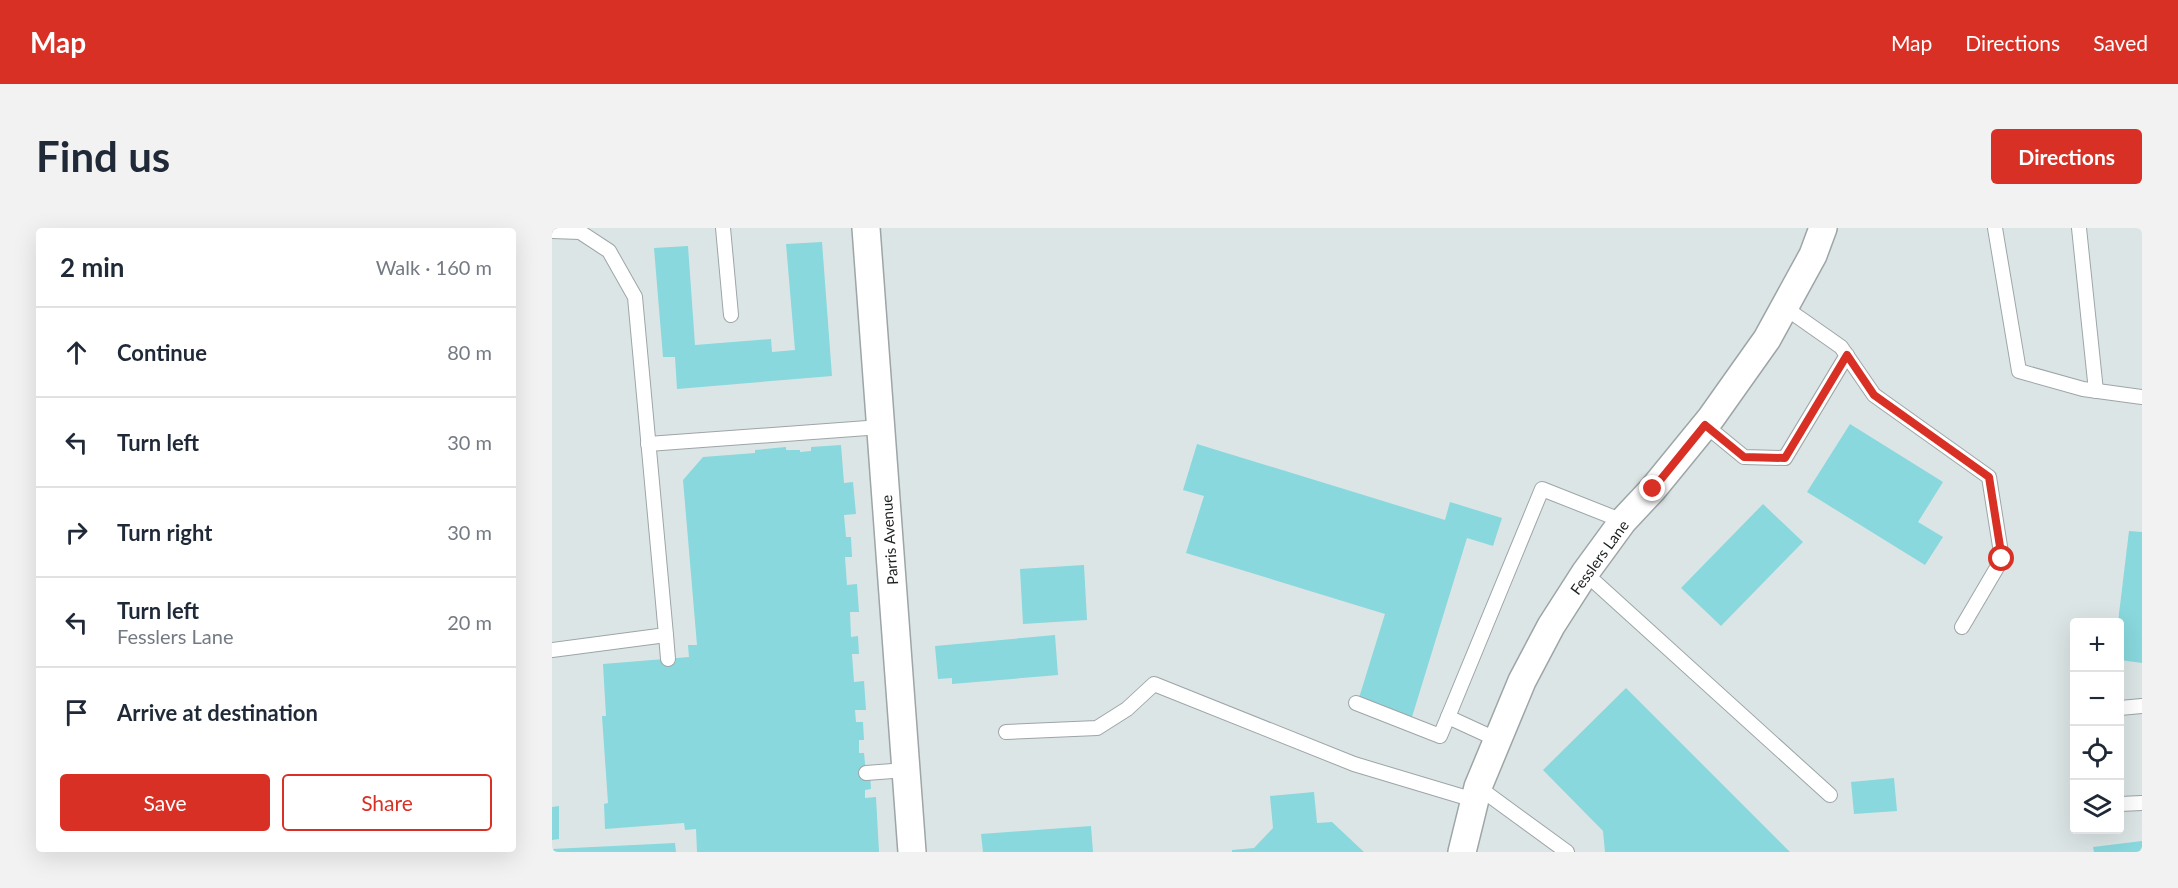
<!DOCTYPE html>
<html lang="en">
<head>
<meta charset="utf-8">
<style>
  body { margin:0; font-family:Lato,sans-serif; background:#f2f2f3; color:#1f2937 }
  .controls { position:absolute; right:18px; bottom:18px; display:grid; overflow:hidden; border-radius:6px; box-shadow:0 6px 24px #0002 }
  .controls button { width:54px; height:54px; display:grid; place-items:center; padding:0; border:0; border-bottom:2px solid #e0e1e3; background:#fff; color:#1f2937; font:30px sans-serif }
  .stop { position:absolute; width:18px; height:18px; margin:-14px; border:4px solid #d93025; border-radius:50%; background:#fff }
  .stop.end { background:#d93025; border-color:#fff; box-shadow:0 2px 6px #0008 }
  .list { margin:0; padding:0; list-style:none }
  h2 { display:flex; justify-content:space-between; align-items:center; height:78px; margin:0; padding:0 24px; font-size:26px }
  h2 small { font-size:20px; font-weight:400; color:#747a83 }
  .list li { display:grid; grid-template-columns:39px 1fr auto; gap:18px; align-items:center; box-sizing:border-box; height:90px; padding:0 24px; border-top:2px solid #e0e1e3 }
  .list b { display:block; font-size:22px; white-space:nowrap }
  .list p { margin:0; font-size:20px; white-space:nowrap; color:#747a83 }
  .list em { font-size:20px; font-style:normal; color:#747a83 }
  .actions { display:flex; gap:12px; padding:18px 24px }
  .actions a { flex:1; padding:14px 0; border:2px solid #d93025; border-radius:6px; text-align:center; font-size:21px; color:#d93025 }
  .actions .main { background:#d93025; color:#fff }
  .icon { flex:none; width:33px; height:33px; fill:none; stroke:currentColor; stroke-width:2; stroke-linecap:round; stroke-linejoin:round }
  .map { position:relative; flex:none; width:1590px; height:624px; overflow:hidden; border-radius:6px }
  header { display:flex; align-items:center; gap:36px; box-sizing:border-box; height:84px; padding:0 30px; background:#d93025; color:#fff }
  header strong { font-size:28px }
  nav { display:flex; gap:33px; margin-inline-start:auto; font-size:21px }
  .intro { display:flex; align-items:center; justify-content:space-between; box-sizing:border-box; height:144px; padding:0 36px }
  h1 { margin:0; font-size:42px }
  .button { padding:15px 27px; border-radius:6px; background:#d93025; color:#fff; font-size:21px; font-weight:700 }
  main { display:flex; gap:36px; padding:0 36px }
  aside { flex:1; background:#fff; border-radius:6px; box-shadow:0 6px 24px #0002 }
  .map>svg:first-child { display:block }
  .building { fill:#88d8dd }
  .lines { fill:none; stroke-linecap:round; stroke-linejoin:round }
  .service-casing { stroke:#9da5a6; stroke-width:16 }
  .minor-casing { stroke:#9da5a6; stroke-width:30 }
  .service { stroke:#fff; stroke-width:14 }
  .minor { stroke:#fff; stroke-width:27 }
  .route { stroke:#d93025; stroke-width:8 }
  .labels { text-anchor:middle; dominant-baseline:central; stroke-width:4.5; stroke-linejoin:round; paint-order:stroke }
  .street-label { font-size:15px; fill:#1d2020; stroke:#fff }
</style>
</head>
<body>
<header>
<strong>Map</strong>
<nav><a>Map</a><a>Directions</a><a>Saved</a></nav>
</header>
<div class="intro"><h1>Find us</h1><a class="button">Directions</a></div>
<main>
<aside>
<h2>2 min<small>Walk · 160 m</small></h2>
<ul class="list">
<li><svg class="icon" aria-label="ahead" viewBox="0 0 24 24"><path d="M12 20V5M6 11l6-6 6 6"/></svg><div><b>Continue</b></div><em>80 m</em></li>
<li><svg class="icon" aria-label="left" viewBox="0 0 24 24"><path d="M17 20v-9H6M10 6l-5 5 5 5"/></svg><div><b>Turn left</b></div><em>30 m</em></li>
<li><svg class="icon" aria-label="right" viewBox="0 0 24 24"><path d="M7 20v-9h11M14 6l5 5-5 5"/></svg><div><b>Turn right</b></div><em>30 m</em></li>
<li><svg class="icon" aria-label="left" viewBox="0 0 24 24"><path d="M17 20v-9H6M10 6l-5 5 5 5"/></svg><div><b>Turn left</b><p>Fesslers Lane</p></div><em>20 m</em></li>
<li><svg class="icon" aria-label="arrive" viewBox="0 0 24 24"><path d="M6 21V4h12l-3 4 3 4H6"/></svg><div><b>Arrive at destination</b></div></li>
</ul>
<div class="actions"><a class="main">Save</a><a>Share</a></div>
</aside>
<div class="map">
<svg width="1590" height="624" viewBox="0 0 1590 624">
  <rect width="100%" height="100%" fill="#dce5e5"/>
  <g class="building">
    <polygon points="270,14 280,148 125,161 123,129 111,129 102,20 136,18 143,117 219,111 220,124 243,122 234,16"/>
    <polygon points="1298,196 1391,254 1366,294 1391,309 1373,337 1255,264"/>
    <polygon points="645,216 893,292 898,274 950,290 941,318 915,310 860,489 806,473 833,386 634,325 652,268 631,262"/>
    <polygon points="289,217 292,255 301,254 304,286 292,287 294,309 299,309 300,329 293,329 295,357 305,356 307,384 298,384 299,409 306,408 307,426 300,426 302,454 312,453 314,482 303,482 304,494 311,494 312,512 307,512 307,525 312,525 314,545 318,545 319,561 313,562 313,570 324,569 327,624 145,624 144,601 133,602 132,595 53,601 52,576 56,575 50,488 54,488 51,436 137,429 136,417 145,417 131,252 151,229 203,225 203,222 234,219 234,222 248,222 248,224 259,223 259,219"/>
    <polygon points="1211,276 1251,314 1169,398 1129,360"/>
    <polygon points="1577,303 1590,304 1590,435 1568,432 1566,394"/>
    <polygon points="532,337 535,392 471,396 468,341"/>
    <polygon points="503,407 506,447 400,456 400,450 386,451 383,418"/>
    <polygon points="1074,460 1238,624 1053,624 1051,603 991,542"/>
    <polygon points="1342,550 1345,583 1302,586 1299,554"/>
    <polygon points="762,564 765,595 780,594 812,624 680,624 680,622 702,620 721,600 718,568"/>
    <polygon points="7,578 7,611 0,612 0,579"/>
    <polygon points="539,598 541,624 431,624 429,606"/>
    <polygon points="1590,613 1590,624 1542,624 1541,619"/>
    <polygon points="123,615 124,624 0,624 0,621"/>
  </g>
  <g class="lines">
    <defs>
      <g id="service">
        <polyline points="171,0 179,87"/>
        <polyline points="1443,0 1467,143 1531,161 1590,169"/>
        <polyline points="1527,0 1544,163"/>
        <polyline points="0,3 28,4 57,23 83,69 114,407 0,422"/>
        <polyline points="1232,79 1289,119 1322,167 1437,249 1450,331 1410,399"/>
        <polyline points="1153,197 1192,229 1233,230 1295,127"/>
        <polyline points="96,216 329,199"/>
        <polyline points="1033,345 1278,567"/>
        <polyline points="114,407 116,431"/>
        <polyline points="804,475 888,508 896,489"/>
        <polyline points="1568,480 1590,478"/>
        <polyline points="454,504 545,500 575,481 602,456 802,536 922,572"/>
        <polyline points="946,512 896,489 990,261 1071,293"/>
        <polyline points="314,545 354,542"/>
        <polyline points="926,559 1015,624"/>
        <polyline points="1568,576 1590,575"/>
      </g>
      <g id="minor">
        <polyline points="314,0 360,624"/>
        <polyline points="910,624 926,559 970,453 999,398 1033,345 1071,293 1101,261 1159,190 1215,111 1261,27 1271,0"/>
      </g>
    </defs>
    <use href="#service" class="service-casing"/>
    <use href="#minor" class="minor-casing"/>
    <use href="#service" class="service"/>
    <use href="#minor" class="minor"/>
  </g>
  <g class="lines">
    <polyline class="route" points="1101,261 1153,197 1192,229 1233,230 1295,127 1322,167 1437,249 1450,331"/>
  </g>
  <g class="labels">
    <g class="street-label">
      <text transform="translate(337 312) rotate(-94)">Parris Avenue</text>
      <text transform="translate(1047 329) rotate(-54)">Fesslers Lane</text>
    </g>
  </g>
</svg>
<div class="controls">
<button>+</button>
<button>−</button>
<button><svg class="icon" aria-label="locate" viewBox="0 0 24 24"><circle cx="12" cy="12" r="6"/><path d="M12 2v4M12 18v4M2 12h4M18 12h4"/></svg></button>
<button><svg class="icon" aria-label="layers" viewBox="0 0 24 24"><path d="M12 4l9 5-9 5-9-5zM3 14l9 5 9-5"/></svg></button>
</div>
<div class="stop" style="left:1450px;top:331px"></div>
<div class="stop end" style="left:1101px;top:261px"></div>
</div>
</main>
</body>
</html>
